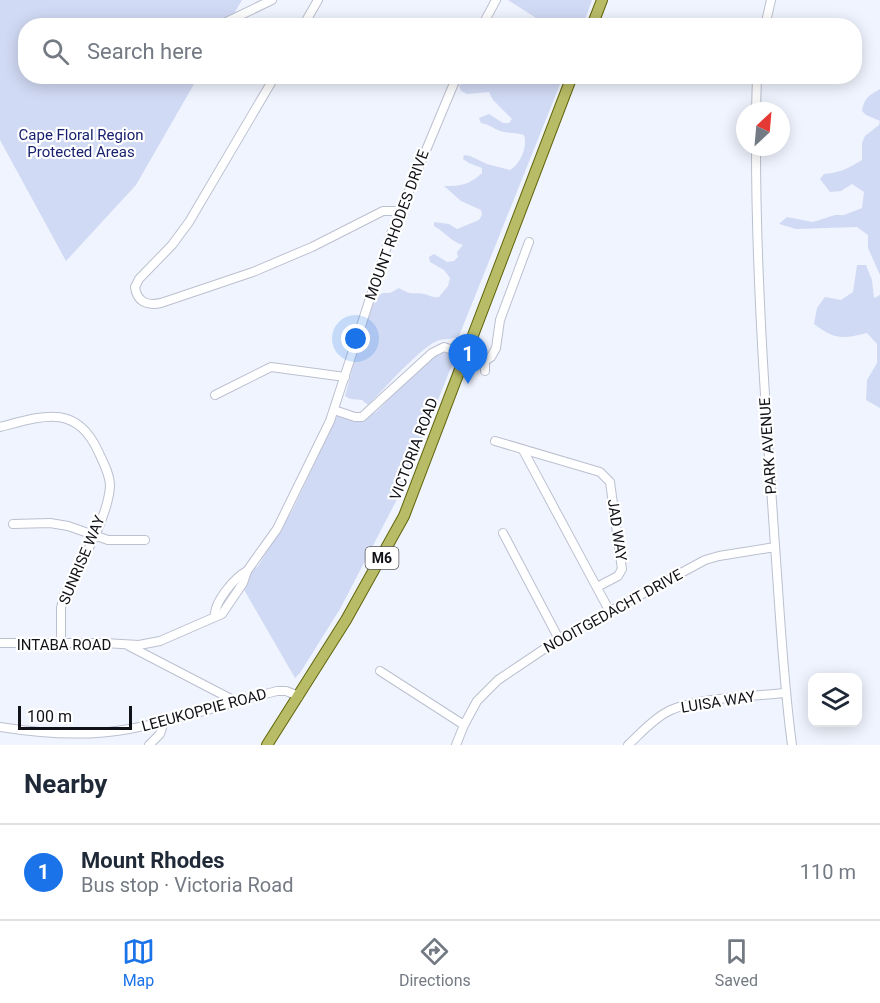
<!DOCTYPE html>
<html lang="en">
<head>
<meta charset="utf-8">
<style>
  body { margin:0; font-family:Roboto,sans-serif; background:#f2f2f3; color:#1f2937 }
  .controls { position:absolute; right:18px; bottom:18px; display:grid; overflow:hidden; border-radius:12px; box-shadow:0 3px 15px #0003 }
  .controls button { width:54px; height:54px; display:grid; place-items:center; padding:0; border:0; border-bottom:2px solid #e0e1e3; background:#fff; color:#1f2937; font:30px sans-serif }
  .compass { position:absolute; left:736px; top:102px; width:54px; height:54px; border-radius:50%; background:#fff; box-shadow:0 3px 15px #0003; rotate:26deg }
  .scale { position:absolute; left:18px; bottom:15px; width:114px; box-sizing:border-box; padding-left:6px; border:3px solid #111218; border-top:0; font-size:16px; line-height:21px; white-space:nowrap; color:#111218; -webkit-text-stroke:4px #fff; paint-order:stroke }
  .you { position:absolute; left:356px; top:339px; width:21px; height:21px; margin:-15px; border:4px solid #fff; border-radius:50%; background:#1a73e8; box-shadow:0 0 0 9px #1a73e833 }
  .badge { display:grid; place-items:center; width:39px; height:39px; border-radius:50%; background:#1a73e8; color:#fff; font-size:20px; font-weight:700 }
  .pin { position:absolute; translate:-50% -50px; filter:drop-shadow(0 2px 3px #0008) }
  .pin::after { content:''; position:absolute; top:32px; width:21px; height:18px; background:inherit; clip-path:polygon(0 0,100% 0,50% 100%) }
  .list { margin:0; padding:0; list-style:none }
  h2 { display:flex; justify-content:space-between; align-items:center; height:78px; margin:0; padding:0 24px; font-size:26px }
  h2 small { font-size:20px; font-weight:400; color:#747a83 }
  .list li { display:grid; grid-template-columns:39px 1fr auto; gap:18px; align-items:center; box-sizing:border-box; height:96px; padding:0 24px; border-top:2px solid #e0e1e3 }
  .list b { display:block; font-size:22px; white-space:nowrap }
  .list p { margin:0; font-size:20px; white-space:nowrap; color:#747a83 }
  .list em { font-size:20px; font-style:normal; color:#747a83 }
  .icon { flex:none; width:33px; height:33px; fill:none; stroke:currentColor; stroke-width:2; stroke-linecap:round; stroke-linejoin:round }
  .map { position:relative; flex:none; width:880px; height:745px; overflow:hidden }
  .search { position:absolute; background:#fff; box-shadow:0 3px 15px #0003; left:18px; right:18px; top:18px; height:66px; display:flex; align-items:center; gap:15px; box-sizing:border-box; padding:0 21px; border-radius:24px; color:#747a83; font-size:22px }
  .sheet { height:174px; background:#fff }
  nav { display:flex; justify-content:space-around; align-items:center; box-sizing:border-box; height:84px; border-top:2px solid #e0e1e3; background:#fff; font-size:16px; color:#747a83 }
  nav a { display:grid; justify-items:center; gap:3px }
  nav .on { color:#1a73e8 }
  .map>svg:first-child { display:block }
  .green { fill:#d1daf4 }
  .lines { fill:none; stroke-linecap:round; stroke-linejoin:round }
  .minor-casing { stroke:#bbc0d0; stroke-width:10 }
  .major-casing { stroke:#606409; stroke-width:12 }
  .minor { stroke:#fff; stroke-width:8 }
  .major { stroke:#b9bc67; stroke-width:10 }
  .labels { text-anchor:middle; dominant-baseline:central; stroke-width:4.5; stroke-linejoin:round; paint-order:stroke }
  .shield { fill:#fff; stroke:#58595d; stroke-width:1.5 }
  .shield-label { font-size:14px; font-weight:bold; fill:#111218 }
  .park-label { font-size:15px; fill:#17216f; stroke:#fff }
  .street-label { font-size:15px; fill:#111218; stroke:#fff }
</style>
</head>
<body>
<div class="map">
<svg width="880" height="745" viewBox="0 0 880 745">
  <rect width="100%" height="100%" fill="#f0f4fe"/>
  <g class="green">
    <polygon points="0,0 242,0 227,25 26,26 26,76 198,77 136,185 66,261 0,140"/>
    <polygon points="508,0 592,0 583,25 547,25"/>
    <path d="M498,76L563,77L459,336C452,340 445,338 437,341C421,347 382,391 368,405L362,400L350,399L345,396L360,340L376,297L383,293H390L399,288C412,296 411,292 424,294C430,295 432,298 439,297L448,286L450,278L444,270L430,262L429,257L434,254L447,262L454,261L458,257L457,252L463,245C451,242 444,231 434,226V222L449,224L457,229L479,220L482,215L481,210L461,201L444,186C461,186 469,185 482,173V168L469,163L463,159L464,155L470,156L487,164L510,170C520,164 528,147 524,135C517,133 511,133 504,132C496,131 490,124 481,123L479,118L489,114L503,123H509L512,119L493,100L489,92L467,94L461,91L459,85L484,77Z"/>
    <path d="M880,89V275L868,248V235L857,227L796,229L779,224L787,217L813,222L835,215H844L862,208L864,192L852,184L841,191L830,192L820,179L824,174C839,173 849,168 862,160V143L865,136L879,125L880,121L866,115L862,111C864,98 869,95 880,89Z"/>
    <path d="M857,265H866L872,280L874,298L880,295V408L866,400L867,380L877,363V344L867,333C842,339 835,340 814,324L817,308L825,297L841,300L853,292Z"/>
    <polygon points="442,350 452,354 453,362 405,484 340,609 300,673 295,678 239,581 258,566 293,509 337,416 359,421 376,412 431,356"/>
  </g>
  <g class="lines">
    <defs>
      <g id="minor">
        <polyline points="220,25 272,0"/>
        <polyline points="303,26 318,0"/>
        <polyline points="482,26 496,0"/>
        <polyline points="765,26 771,0"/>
        <path d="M275,76L189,222L172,245L139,279L135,287C137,302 147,306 161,303L253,272L312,247L383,211H400"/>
        <polyline points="756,111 757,76"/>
        <path d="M756,147C756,280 766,413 775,546C780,613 783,679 792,745"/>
        <polyline points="485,361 485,371"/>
        <polyline points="215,395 271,367 345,377"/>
        <polyline points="334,410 355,417 362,417 432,353 444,347 480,360 485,361 491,357 496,348 500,320 529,242"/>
        <path d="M0,427C42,416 76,403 98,451C103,462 110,474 110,486C108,519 79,566 64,596L61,608V643"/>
        <polyline points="495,441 600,472 610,482 622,569 618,576 597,587"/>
        <polyline points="523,450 610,612"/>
        <polyline points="13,524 50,523 68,526 108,540 145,540"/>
        <polyline points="503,533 559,639"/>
        <path d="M215,616C214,602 235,577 247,571"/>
        <polyline points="0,643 104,643 139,645 160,641 222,614 243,583 247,571 277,529 330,421 391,234 457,76"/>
        <polyline points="129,646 235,701"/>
        <polyline points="380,671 464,725"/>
        <path d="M0,727C43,734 86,737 129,729C179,720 228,703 277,691H286L299,696"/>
        <polyline points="149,745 160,734 164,722"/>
        <polyline points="456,745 464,725 477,701 498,680 559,639 705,560 719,556 775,547"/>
        <path d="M628,745C640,734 652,720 667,712C692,698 754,696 785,693"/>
      </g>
      <g id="major">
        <polyline points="592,26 602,0"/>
        <polyline points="267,745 346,620 404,516 572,76"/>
      </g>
    </defs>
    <use href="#minor" class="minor-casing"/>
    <use href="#major" class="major-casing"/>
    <use href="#minor" class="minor"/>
    <use href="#major" class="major"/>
  </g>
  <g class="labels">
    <rect class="shield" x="365.5" y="547" width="33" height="22" rx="4.5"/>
    <g class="shield-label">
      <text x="382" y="558">M6</text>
    </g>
    <g class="park-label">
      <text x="81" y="135">Cape Floral Region<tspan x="81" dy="17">Protected Areas</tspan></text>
    </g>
    <g class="street-label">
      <text transform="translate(397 225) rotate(-70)">MOUNT RHODES DRIVE</text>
      <text transform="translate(768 446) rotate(-94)">PARK AVENUE</text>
      <text transform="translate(414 449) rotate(-69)">VICTORIA ROAD</text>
      <text transform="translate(617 530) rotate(82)">JAD WAY</text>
      <text transform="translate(82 560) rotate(-67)">SUNRISE WAY</text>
      <text transform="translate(613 611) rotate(-29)">NOOITGEDACHT DRIVE</text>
      <text x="64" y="645">INTABA ROAD</text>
      <text transform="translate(718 702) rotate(-9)">LUISA WAY</text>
      <text transform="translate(204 710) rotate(-15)">LEEUKOPPIE ROAD</text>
    </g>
  </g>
</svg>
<div class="controls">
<button><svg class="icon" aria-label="layers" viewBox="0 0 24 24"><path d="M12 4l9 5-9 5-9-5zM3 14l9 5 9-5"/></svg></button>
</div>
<svg class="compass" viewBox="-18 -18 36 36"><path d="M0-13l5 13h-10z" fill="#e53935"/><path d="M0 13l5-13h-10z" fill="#747a83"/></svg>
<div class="scale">100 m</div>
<div class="you"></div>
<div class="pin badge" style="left:468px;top:384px">1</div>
<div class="search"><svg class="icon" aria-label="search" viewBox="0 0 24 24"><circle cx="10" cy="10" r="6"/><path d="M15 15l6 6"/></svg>Search here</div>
</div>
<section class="sheet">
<h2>Nearby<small></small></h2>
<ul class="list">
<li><span class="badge">1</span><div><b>Mount Rhodes</b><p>Bus stop · Victoria Road</p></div><em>110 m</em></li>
</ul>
</section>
<nav>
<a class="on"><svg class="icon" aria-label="map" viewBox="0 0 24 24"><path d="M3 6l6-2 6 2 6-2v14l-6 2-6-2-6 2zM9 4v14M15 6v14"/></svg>Map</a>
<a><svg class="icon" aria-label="directions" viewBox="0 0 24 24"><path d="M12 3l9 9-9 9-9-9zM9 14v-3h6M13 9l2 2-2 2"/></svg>Directions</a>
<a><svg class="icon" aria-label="saved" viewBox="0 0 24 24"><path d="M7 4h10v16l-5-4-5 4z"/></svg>Saved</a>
</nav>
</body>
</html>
